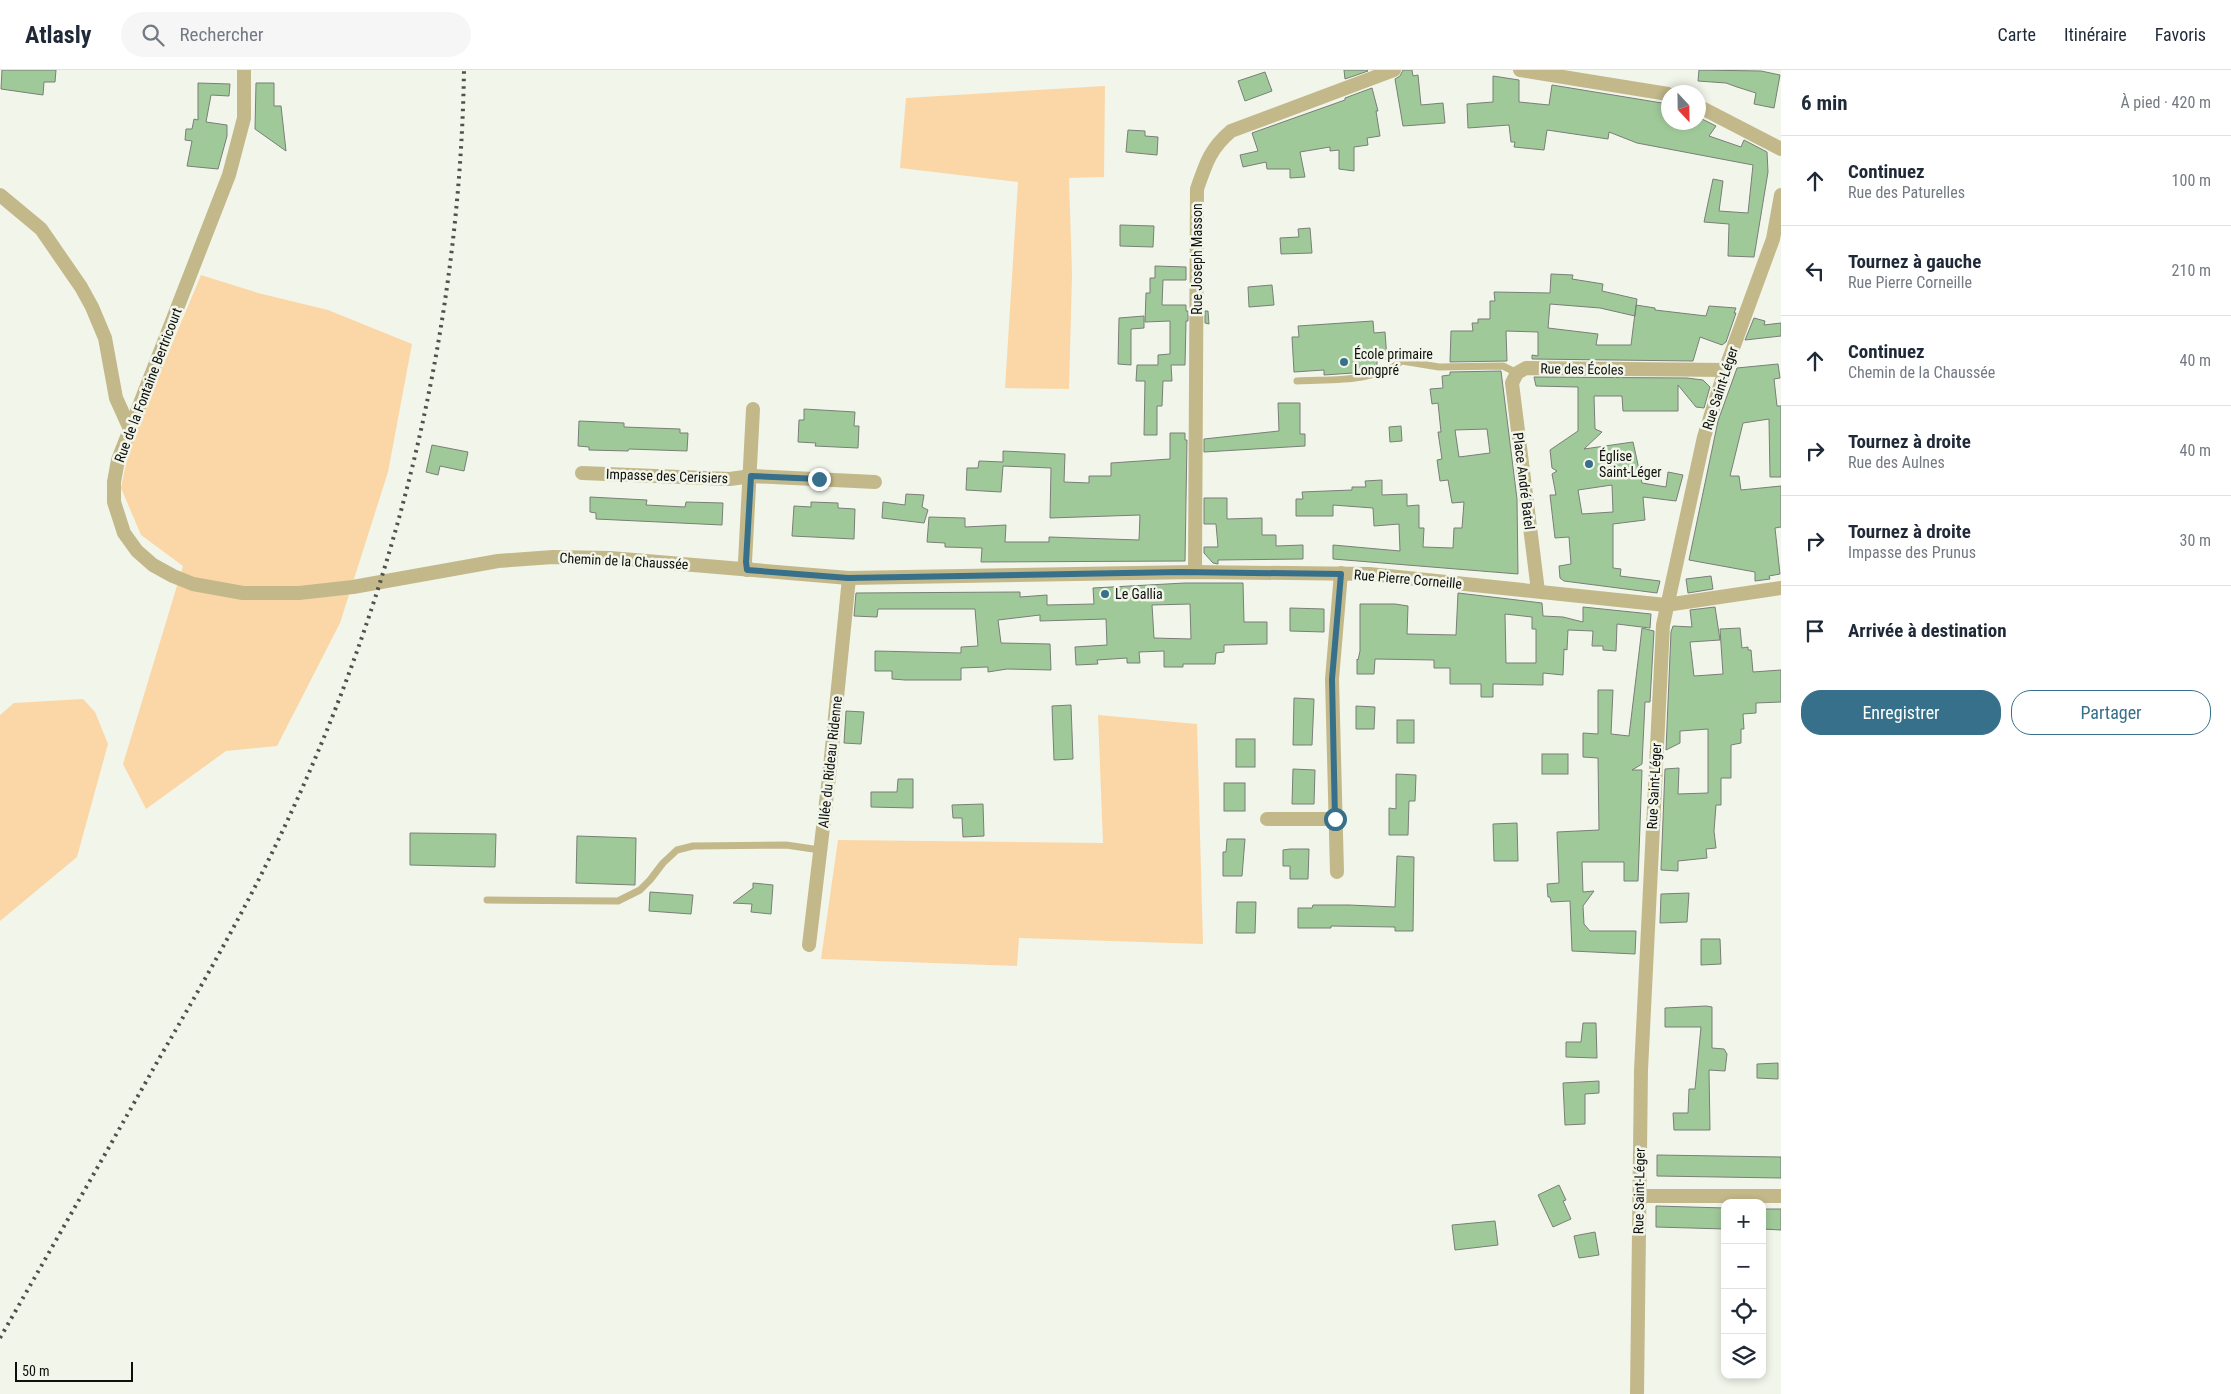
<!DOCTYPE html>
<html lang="fr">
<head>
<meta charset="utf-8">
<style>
  body { margin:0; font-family:"Roboto Condensed",sans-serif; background:#f6f6f7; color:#1f2937 }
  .controls { position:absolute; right:15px; bottom:15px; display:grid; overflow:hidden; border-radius:10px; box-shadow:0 2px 8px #0003 }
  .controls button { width:45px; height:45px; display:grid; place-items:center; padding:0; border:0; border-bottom:1px solid #e0e1e3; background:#fff; color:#1f2937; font:25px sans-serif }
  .compass { position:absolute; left:1661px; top:15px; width:45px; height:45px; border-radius:50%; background:#fff; box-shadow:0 2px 8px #0003; rotate:158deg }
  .scale { position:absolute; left:15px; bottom:12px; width:118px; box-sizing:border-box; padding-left:5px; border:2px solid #0f100d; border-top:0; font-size:14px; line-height:18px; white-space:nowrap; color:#0f100d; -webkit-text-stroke:4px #f2f5ea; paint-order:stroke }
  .stop { position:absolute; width:15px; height:15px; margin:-11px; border:4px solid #37708a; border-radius:50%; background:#fff }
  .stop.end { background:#37708a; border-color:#fff; box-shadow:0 1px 5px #0008 }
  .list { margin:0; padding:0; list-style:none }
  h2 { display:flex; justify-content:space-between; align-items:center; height:65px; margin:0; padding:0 20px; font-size:21px }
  h2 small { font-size:16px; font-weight:400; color:#747a83 }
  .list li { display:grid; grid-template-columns:32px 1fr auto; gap:15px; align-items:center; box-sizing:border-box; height:90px; padding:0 20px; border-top:1px solid #e0e1e3 }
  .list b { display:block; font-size:19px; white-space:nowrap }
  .list p { margin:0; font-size:16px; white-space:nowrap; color:#747a83 }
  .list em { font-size:16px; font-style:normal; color:#747a83 }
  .actions { display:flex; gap:10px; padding:15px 20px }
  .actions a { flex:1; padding:11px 0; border:1px solid #37708a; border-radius:20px; text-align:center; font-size:18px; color:#37708a }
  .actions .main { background:#37708a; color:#fff }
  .icon { flex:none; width:28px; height:28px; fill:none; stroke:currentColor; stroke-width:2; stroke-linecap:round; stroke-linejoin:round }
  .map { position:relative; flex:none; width:1781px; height:1324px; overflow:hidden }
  header { display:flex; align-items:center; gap:30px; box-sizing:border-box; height:70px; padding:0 25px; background:#fff; border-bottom:1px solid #e0e1e3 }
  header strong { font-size:24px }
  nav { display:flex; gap:28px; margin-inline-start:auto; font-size:18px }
  .search { width:350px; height:45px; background:#f6f6f7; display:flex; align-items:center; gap:12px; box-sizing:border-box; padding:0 18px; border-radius:28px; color:#747a83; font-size:19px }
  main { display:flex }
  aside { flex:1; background:#fff }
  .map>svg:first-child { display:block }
  .green { fill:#fbd7a7 }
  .building { fill:#a0c999; stroke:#797f78; fill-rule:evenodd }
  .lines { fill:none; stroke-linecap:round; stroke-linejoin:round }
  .lane { stroke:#c3b88a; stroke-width:7 }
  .street { stroke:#c3b88a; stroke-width:14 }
  .rail { stroke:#50514c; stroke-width:4; stroke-dasharray:2.5 5; stroke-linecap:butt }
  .route { stroke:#37708a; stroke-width:6 }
  .poi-dot { fill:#37708a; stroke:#f2f5ea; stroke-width:2 }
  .labels { text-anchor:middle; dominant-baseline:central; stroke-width:5; stroke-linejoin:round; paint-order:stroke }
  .street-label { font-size:14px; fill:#0f100d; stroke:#f2f5ea }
  .poi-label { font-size:14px; fill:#0f100d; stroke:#f2f5ea; text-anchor:start }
</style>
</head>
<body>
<header>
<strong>Atlasly</strong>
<div class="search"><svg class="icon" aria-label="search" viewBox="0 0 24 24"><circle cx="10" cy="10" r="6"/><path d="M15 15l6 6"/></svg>Rechercher</div>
<nav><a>Carte</a><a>Itinéraire</a><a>Favoris</a></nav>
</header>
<main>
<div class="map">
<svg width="1781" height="1324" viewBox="0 0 1781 1324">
  <rect width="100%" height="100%" fill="#f2f5ea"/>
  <g class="green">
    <polygon points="1105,16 1104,107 1069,108 1072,204 1069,319 1005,318 1018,112 900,98 906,28"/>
    <polygon points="201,205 258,223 328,240 412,274 388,402 340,553 277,676 226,681 146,739 123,694 183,496 141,465 121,418 130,374"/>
    <polygon points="83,629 95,642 108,674 77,787 0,851 0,645 14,633"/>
    <polygon points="1098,645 1197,654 1203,874 1019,868 1017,896 821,889 838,770 1103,773"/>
  </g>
  <g class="building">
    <polygon points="2,0 56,0 55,12 44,12 43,25 1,19"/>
    <polygon points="1344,0 1367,0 1368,1 1345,9"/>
    <polygon points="1403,0 1412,0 1413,6 1418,5 1421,35 1443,33 1445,53 1403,56 1395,9 1400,6"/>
    <polygon points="1699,0 1761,1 1780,5 1774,38 1754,34 1756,23 1737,17 1726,13 1698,11"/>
    <polygon points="1265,2 1272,21 1245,31 1238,11"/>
    <polygon points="1493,6 1519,10 1519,32 1549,35 1552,15 1668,34 1668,52 1698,52 1698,47 1716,56 1709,66 1741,77 1744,70 1767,82 1768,102 1754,187 1728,186 1729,154 1704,152 1713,109 1723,111 1719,141 1748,143 1753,95 1637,73 1609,62 1608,69 1547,60 1544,80 1514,77 1515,72 1511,72 1509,55 1468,58 1467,34 1493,32"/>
    <polygon points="198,13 230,14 229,26 211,25 206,52 227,55 227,66 218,99 187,96 192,71 185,70 186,59 192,59 194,49 198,50"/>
    <polygon points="256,13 274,13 274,36 281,36 286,81 255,59"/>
    <polygon points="1372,18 1378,41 1376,41 1380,66 1367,68 1368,75 1354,77 1354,101 1339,99 1339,80 1330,81 1330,77 1300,82 1305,107 1290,108 1290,99 1267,99 1266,92 1243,97 1240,85 1258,81 1252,63 1345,30 1345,28"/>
    <polygon points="1128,60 1145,61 1145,66 1158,67 1157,85 1126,82"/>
    <polygon points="1120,155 1154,156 1153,177 1120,176"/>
    <polygon points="1310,158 1312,183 1281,184 1280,168 1299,167 1298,159"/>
    <polygon points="1155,196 1186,197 1186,210 1163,210 1162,235 1186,235 1186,241 1188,241 1188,251 1186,251 1185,295 1171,295 1172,311 1163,311 1162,336 1157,336 1157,365 1144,365 1145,311 1136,311 1137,295 1158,295 1158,285 1170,284 1170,251 1145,252 1146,223 1150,223 1150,208 1155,208"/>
    <polygon points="1551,204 1573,205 1572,209 1603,214 1602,221 1637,229 1635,246 1600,238 1550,234 1548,258 1598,264 1596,275 1631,275 1636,235 1655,238 1655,240 1706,246 1709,236 1736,238 1734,243 1736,243 1726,272 1722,275 1700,267 1693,291 1532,289 1532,285 1538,286 1538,262 1506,261 1507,291 1450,292 1451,261 1473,261 1472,253 1478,253 1478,249 1490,249 1490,231 1495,231 1494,222 1550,223"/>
    <polygon points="1272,215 1274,235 1249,237 1248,217"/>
    <polygon points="1205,241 1208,241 1209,254 1205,253"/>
    <polygon points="1144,246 1144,258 1131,259 1131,295 1118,294 1119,248"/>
    <polygon points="1754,248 1765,251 1764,255 1781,253 1781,266 1745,270"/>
    <polygon points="1373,251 1374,263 1385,262 1387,289 1377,289 1377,296 1360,297 1360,302 1353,303 1324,305 1324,300 1294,302 1292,267 1299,267 1298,256"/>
    <polygon points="1778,294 1780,308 1774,309 1777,336 1781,336 1781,407 1770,407 1769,349 1743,353 1730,406 1739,406 1741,420 1781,416 1781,457 1775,458 1780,504 1769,506 1770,509 1755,511 1755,502 1689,490 1718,351 1737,298"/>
    <path d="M1501,301L1517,429L1518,504L1333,489V475L1400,481L1399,454L1374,456L1373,438L1333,435V446H1296V429H1303L1302,422L1352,420V417H1366L1365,411L1382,410V425L1407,424V436L1419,435V458H1424L1423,477L1453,478L1454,458H1462L1464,432L1452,433L1448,410L1440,411L1437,390L1442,389L1438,362H1441L1438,333L1432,334L1430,319L1443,318L1442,306L1450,305V302ZM1487,359L1490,383L1459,387L1455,360Z"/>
    <path d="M1534,307L1687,308L1703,310L1710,317L1704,338L1696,337L1678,315V341H1623L1622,326H1594L1595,359L1602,362L1584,379L1633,372L1642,413L1666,417L1668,402L1683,405L1676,431L1643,427L1645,450L1613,454V498L1621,499L1620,506L1660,511L1657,523L1564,511L1560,508L1559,496L1571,494L1569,467L1555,468L1550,425H1556L1552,404L1557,401L1552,398L1550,380L1578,361V317L1536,316ZM1612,415L1613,442L1582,444L1578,420Z"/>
    <polygon points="1278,333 1300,333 1300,364 1305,364 1305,376 1204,382 1204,369 1279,361"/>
    <polygon points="804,339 855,342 854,356 859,356 858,378 815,376 816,373 798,372 799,350 804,350"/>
    <polygon points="579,351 624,353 624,357 680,359 680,363 688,363 687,381 629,379 628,381 589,380 589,377 578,376"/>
    <polygon points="1401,356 1402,371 1390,372 1389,357"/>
    <polygon points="1170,363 1185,363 1185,370 1187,370 1185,491 981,492 982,478 945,477 945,473 927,472 929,447 965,448 965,457 1006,455 1005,472 1049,472 1049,467 1139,470 1140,445 1050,448 1051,398 1003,396 1001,422 966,420 967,398 978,398 979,391 1003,392 1003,381 1065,384 1064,412 1089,413 1089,406 1111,406 1111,393 1170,389"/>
    <polygon points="432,375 468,382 464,401 440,396 438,405 426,402"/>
    <polygon points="906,424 924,425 922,437 928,440 924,453 882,448 883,432 905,435"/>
    <polygon points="590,427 647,430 646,435 685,437 686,432 723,433 722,455 596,449 596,443 590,442"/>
    <polygon points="1204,428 1227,428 1227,449 1262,448 1262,465 1276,465 1276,476 1303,475 1303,489 1218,490 1218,494 1213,493 1204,483 1204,477 1218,477 1216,454 1204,454"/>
    <polygon points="811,432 838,433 838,438 855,439 854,469 792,466 794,436 811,437"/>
    <polygon points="1711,506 1713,519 1688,523 1686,509"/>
    <path d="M1185,513H1243L1244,552H1267V574L1224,575V582L1216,583L1215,594H1183V597H1164V581L1139,582L1140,593H1127V588L1097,590L1098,594L1076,595L1075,577L1107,575L1106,549L1040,551V545L998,550L1001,573L1050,574L1051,600L1007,599L988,602V597L961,598V610H905L892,609V601H875V581L961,583V577L978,576L975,539H878L877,547L854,546L856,523L1020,522V527L1047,525V535L1094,534L1093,518ZM1190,534L1191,569L1154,568L1152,535Z"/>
    <path d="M1458,523L1542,533L1543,546L1563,547L1583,552V537L1651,544L1650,558L1617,554L1616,581L1603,580V576H1592L1593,561L1568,560L1567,580L1564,579L1563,605L1543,603V615L1493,614V627H1481V614H1450V598H1434V590L1375,589L1374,604H1357V589L1358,590L1360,581V534H1395L1408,536L1407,564L1456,565ZM1505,544L1532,547V559H1536V593H1506Z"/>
    <polygon points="1715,537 1720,570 1690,572 1694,606 1723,604 1720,559 1740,558 1742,578 1748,577 1748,580 1751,580 1753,602 1781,600 1781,632 1756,633 1756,643 1743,644 1744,659 1741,659 1741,673 1731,675 1731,708 1721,708 1721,735 1716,735 1714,761 1716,778 1706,779 1707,788 1678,791 1678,801 1661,800 1665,699 1679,698 1678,724 1708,723 1708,659 1680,661 1680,673 1666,680 1671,562 1673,556 1692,557 1690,540"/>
    <polygon points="1290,538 1324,539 1324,562 1290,561"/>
    <polygon points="1642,558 1654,561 1650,632 1645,632 1642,694 1632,700 1642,700 1638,811 1624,811 1624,792 1582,792 1583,822 1594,821 1583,836 1584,854 1590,861 1636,861 1635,884 1572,881 1570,831 1551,832 1550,827 1548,827 1547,814 1559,813 1557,762 1599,760 1598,688 1583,687 1583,663 1598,664 1598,620 1613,620 1611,664 1629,666"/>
    <polygon points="1294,628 1314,629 1312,675 1293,675"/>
    <polygon points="1071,635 1073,689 1054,690 1052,636"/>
    <polygon points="1356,636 1375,637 1374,659 1356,659"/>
    <polygon points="846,641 864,642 861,674 844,673"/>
    <rect x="1397" y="650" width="17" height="23"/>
    <rect x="1236" y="669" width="19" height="28"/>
    <rect x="1542" y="684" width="26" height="20"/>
    <polygon points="1293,699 1315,700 1314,734 1292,734"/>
    <polygon points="1396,704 1416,705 1415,731 1409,731 1408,765 1389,765 1389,738 1396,739"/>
    <polygon points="898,709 913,709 913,738 871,737 871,722 897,722"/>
    <rect x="1224" y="713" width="21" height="28"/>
    <polygon points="983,734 984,766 963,767 962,748 953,748 952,735"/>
    <polygon points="1517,753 1518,791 1494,791 1493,754"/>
    <polygon points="410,763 496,764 495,797 410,795"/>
    <polygon points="577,766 636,768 635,815 576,813"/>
    <polygon points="1227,769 1245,769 1242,806 1223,806 1223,782 1226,782"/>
    <polygon points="1290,779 1309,779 1308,809 1290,809 1290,796 1283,796 1283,780"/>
    <polygon points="1397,786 1414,787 1413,861 1395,861 1395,857 1331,856 1331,858 1298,858 1298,838 1312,838 1313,835 1349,835 1395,837"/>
    <polygon points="753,813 773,815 771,844 751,842 752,834 733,833 753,818"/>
    <polygon points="650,822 693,825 691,844 649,841"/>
    <polygon points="1689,823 1687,852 1660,853 1661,824"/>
    <polygon points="1237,832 1256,832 1255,863 1236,863"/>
    <polygon points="1701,869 1720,869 1721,894 1701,895"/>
    <polygon points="1706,936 1712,937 1712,978 1724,979 1727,984 1725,1001 1709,1000 1710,1060 1674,1060 1673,1043 1688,1043 1689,1019 1695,1019 1701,957 1665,957 1665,938"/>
    <polygon points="1583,953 1596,953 1597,988 1566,987 1566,972 1581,972"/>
    <polygon points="1778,993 1778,1009 1757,1008 1757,994"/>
    <polygon points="1599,1011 1599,1023 1585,1024 1585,1054 1565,1055 1563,1013"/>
    <polygon points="1657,1085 1781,1087 1781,1108 1657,1106"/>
    <polygon points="1559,1115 1566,1130 1563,1131 1571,1149 1553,1157 1538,1125"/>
    <polygon points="1656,1136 1725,1138 1725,1159 1656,1157"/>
    <polygon points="1762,1139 1781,1139 1781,1160 1762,1159"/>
    <polygon points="1495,1151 1498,1175 1455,1180 1452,1155"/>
    <polygon points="1595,1162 1599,1185 1579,1188 1574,1166"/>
  </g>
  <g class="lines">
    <g class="lane">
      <path d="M1297,311C1333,309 1372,313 1402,291L1439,297L1503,296L1517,303"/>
      <polyline points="487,830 618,831 640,820 650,810 663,793 677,780 693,776 786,775 820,780"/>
    </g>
    <g class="street">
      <polyline points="244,0 244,48 229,105 118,390 114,412 114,432 124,463 137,481 153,495 173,506 193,514 243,523 299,523 353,517 498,491 553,487 610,488 849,508 1195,502 1369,504 1666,535 1781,518"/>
      <polyline points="1520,0 1668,24"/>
      <polyline points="1698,36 1781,79"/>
      <polyline points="0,125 41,159 81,217 92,237 105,268 116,328 130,359"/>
      <polyline points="582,403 730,409 751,406 875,412"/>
      <polyline points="747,500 745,492 753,339"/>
      <path d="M1195,502L1197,119C1206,93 1210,79 1231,61L1394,0"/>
      <polyline points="1538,521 1512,313 1517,303 1526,298 1725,300"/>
      <polyline points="1267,749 1335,749"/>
      <polyline points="1337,802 1332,609 1341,503"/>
      <polyline points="809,875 829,707 849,508"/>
      <polyline points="1639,1126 1781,1126"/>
      <polyline points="1637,1324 1641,1000 1663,555 1704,367 1725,300 1773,169 1781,125"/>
    </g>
    <path class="rail" d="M0,1268C54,1174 107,1081 160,987C206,908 252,828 290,745C398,512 460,257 464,0"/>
  </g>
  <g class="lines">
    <polyline class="route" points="819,409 751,406 746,492 747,500 848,508 1180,502 1341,504 1332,609 1335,749"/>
  </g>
  <g class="poi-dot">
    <circle cx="1344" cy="292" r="5"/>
    <circle cx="1589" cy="394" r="5"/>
    <circle cx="1105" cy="524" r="5"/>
  </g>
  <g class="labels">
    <g class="street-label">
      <text transform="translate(1197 189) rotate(-90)">Rue Joseph Masson</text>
      <text transform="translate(1582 299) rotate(1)">Rue des Écoles</text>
      <text transform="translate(148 315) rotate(-69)">Rue de la Fontaine Bertricourt</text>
      <text transform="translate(1720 318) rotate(-72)">Rue Saint-Léger</text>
      <text transform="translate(667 406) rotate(2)">Impasse des Cerisiers</text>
      <text transform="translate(1524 411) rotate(83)">Place André Batel</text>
      <text transform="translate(624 491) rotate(3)">Chemin de la Chaussée</text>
      <text transform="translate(1408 509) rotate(5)">Rue Pierre Corneille</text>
      <text transform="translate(830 692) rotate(-84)">Allée du Rideau Ridenne</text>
      <text transform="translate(1654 716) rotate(-87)">Rue Saint-Léger</text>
      <text transform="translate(1639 1121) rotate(-89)">Rue Saint-Léger</text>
    </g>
    <g class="poi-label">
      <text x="1354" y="284">École primaire<tspan x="1354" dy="16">Longpré</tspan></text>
      <text x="1599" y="386">Église<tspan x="1599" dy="16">Saint-Léger</tspan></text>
      <text x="1115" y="524">Le Gallia</text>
    </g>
  </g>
</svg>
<div class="controls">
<button>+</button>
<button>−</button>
<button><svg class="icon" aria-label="locate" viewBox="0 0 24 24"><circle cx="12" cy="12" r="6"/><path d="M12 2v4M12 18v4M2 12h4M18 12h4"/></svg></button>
<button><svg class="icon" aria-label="layers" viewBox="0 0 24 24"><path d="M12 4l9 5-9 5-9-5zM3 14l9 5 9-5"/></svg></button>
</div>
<svg class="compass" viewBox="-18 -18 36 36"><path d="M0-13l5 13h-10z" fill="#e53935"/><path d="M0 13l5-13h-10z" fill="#747a83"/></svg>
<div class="scale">50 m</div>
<div class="stop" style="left:1335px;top:749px"></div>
<div class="stop end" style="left:819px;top:409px"></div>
</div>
<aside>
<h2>6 min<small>À pied · 420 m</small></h2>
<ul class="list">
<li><svg class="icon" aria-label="ahead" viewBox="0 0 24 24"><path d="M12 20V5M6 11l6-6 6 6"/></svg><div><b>Continuez</b><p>Rue des Paturelles</p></div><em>100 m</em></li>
<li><svg class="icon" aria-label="left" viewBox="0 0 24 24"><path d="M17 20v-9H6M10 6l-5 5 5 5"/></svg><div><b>Tournez à gauche</b><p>Rue Pierre Corneille</p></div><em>210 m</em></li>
<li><svg class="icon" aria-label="ahead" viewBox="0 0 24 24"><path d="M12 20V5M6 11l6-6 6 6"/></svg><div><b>Continuez</b><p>Chemin de la Chaussée</p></div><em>40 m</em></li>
<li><svg class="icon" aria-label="right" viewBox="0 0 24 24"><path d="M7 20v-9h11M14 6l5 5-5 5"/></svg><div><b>Tournez à droite</b><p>Rue des Aulnes</p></div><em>40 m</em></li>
<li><svg class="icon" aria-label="right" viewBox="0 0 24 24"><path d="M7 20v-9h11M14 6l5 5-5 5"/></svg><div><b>Tournez à droite</b><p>Impasse des Prunus</p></div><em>30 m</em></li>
<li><svg class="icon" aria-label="arrive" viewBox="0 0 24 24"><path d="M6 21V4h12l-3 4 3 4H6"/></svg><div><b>Arrivée à destination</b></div></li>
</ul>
<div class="actions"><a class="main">Enregistrer</a><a>Partager</a></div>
</aside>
</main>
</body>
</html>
